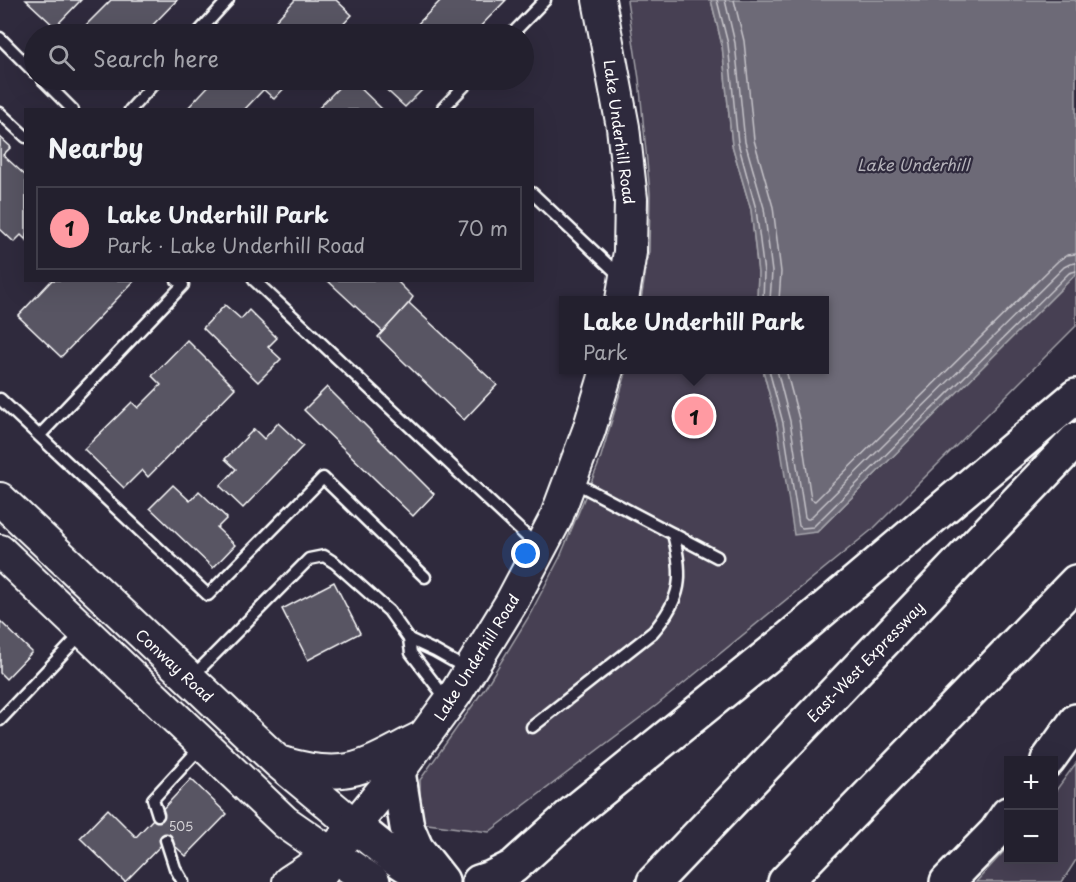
<!DOCTYPE html>
<html lang="en">
<head>
<meta charset="utf-8">
<style>
  body { margin:0; font-family:"Playpen Sans",sans-serif; background:#2f2d3a; color:#f1f3f6 }
  .controls { position:absolute; right:18px; bottom:18px; display:grid; overflow:hidden; border-radius:0px; box-shadow:0 6px 24px #0002 }
  .controls button { width:54px; height:54px; display:grid; place-items:center; padding:0; border:0; border-bottom:2px solid #403e4a; background:#23202e; color:#f1f3f6; font:30px sans-serif }
  .you { position:absolute; left:526px; top:554px; width:21px; height:21px; margin:-15px; border:4px solid #fff; border-radius:50%; background:#1a73e8; box-shadow:0 0 0 9px #1a73e833 }
  .badge { display:grid; place-items:center; width:39px; height:39px; border-radius:50%; background:#ff9aa2; color:#111; font-size:20px; font-weight:700 }
  .pin { position:absolute; translate:-50% -50%; border:3px solid #fff; box-shadow:0 2px 6px #0006 }
  .popup { position:absolute; left:559px; top:296px; width:270px; height:78px; box-sizing:border-box; display:grid; place-content:center; border-radius:0px; background:#23202e; filter:drop-shadow(0 2px 4px #0005); font-size:20px; white-space:nowrap; color:#a3a3aa }
  .popup b { font-size:22px; color:#f1f3f6 }
  .popup::after { content:''; position:absolute; left:50%; top:100%; margin-left:-12px; border:12px solid transparent; border-top-color:#23202e }
  .list { margin:0; padding:0; list-style:none }
  h2 { display:flex; justify-content:space-between; align-items:center; height:78px; margin:0; padding:0 24px; font-size:26px }
  h2 small { font-size:20px; font-weight:400; color:#a3a3aa }
  .list li { display:grid; grid-template-columns:39px 1fr auto; gap:18px; align-items:center; box-sizing:border-box; height:84px; margin:0 12px 12px; padding:0 12px; border:2px solid #403e4a; border-radius:0px }
  .list b { display:block; font-size:22px; white-space:nowrap }
  .list p { margin:0; font-size:20px; white-space:nowrap; color:#a3a3aa }
  .list em { font-size:20px; font-style:normal; color:#a3a3aa }
  .icon { flex:none; width:33px; height:33px; fill:none; stroke:currentColor; stroke-width:2; stroke-linecap:round; stroke-linejoin:round }
  .map { position:relative; flex:none; width:1076px; height:882px; overflow:hidden }
  .search { position:absolute; background:#23202e; box-shadow:0 6px 24px #0002; left:24px; top:24px; width:510px; height:66px; display:flex; align-items:center; gap:15px; box-sizing:border-box; padding:0 21px; border-radius:33px; color:#a3a3aa; font-size:22px }
  .panel { position:absolute; background:#23202e; box-shadow:0 6px 24px #0002; left:24px; top:108px; width:510px; height:174px; border-radius:0px }
  .map>svg:first-child { display:block }
  .green { fill:#464152; stroke:#a2a0a8; stroke-width:1.5 }
  .water { fill:#6d6a77; stroke:#a7a6ad; stroke-width:1.5 }
  .lines { fill:none; stroke-linecap:round; stroke-linejoin:round }
  .shore { stroke:#c5c3c9; stroke-width:1.5 }
  .building { fill:#595564; stroke:#fff; stroke-width:1.5 }
  .lane-casing { stroke:#fff; stroke-width:15 }
  .secondary-casing { stroke:#fff; stroke-width:36 }
  .highway-casing { stroke:#fff; stroke-width:38 }
  .lane { stroke:#2f2a3d; stroke-width:10 }
  .secondary { stroke:#2f2a3d; stroke-width:32 }
  .highway { stroke:#2f2a3d; stroke-width:33 }
  .labels { text-anchor:middle; dominant-baseline:central; stroke-width:4.5; stroke-linejoin:round; paint-order:stroke }
  .number-label { font-size:12px; fill:#d6d4d8 }
  .street-label { font-size:15px; fill:#fff; stroke:#2f2a3d }
  .water-label { font-size:16px; font-style:italic; fill:#b6b4bb; stroke:#2f2a3d }
</style>
</head>
<body>
<div class="map">
<svg width="1076" height="882" viewBox="0 0 1076 882">
  <rect width="100%" height="100%" fill="#2f2a3d"/>
  <filter id="ink" filterUnits="userSpaceOnUse"><feTurbulence type="fractalNoise" baseFrequency=".0167" numOctaves="2"/><feDisplacementMap in="SourceGraphic" scale="12" xChannelSelector="R" yChannelSelector="G"/><feConvolveMatrix kernelMatrix="1 2 1 2 8 2 1 2 1" color-interpolation-filters="sRGB"/></filter>
  <g filter="url(#ink)">
    <g class="green">
      <polygon points="627,0 711,0 722,45 732,145 751,210 758,273 757,300 641,300 649,251 650,193 639,79"/>
      <polygon points="1076,274 1076,326 874,528 657,705 489,832 420,823 420,780 485,688 528,618 560,557 599,463 627,370 763,370 777,424 817,532"/>
      <polygon points="1076,763 1076,860 1062,882 976,882 1008,847 1008,860 1054,860 1054,793"/>
    </g>
    <polygon class="water" points="711,0 1076,0 1076,274 817,532 794,535 777,424 763,370 825,370 825,300 757,300 758,273 751,210 732,145 722,45"/>
    <g class="lines">
      <g class="shore">
        <polyline points="717,0 728,44 738,143 756,209 764,273 763,300"/>
        <polyline points="725,0 735,43 745,142 764,208 772,272 770,300"/>
        <polyline points="734,0 744,41 754,140 773,207 781,272 779,300"/>
        <polyline points="769,370 783,423 799,526 802,528 813,527 1069,273 1076,271"/>
        <polyline points="777,370 790,421 805,517 807,519 809,519 1064,267 1070,264 1076,263"/>
        <polyline points="786,370 799,419 811,499 815,501 1058,261 1067,255 1076,254"/>
      </g>
    </g>
    <g class="building">
      <polygon points="26,0 81,0 55,27"/>
      <polygon points="111,0 177,0 144,34 77,34"/>
      <polygon points="295,0 336,0 352,15 334,34 263,34"/>
      <polygon points="441,0 506,0 473,34 408,34"/>
      <polygon points="214,80 253,80 264,89 244,110 186,110"/>
      <polygon points="253,80 292,80 274,99"/>
      <polygon points="346,80 352,80 383,110 317,110"/>
      <polygon points="376,80 432,80 405,107"/>
      <polygon points="0,137 11,147 3,155 26,176 26,240 21,235 14,242 0,229"/>
      <polygon points="52,280 135,280 61,357 18,316"/>
      <polygon points="327,280 396,280 413,297 409,303 383,332"/>
      <polygon points="409,303 497,385 464,420 378,337"/>
      <polygon points="225,305 241,319 249,310 277,338 268,347 281,359 258,382 203,328"/>
      <polygon points="187,340 235,388 148,477 142,470 124,488 84,449 132,402 138,408 161,385 152,376"/>
      <polygon points="327,387 434,494 413,516 304,410"/>
      <polygon points="278,423 303,446 243,508 220,486 236,469 225,459 254,429 264,439"/>
      <polygon points="173,485 190,501 199,491 227,518 217,528 235,545 213,568 150,508"/>
      <polygon points="334,582 360,633 308,660 282,609"/>
      <polygon points="0,621 32,652 6,679 0,673"/>
      <polygon points="191,779 227,814 186,856 167,839 125,882 80,838 108,809 136,837"/>
    </g>
    <g class="lines">
      <defs>
        <g id="lane">
          <polyline points="197,34 228,0"/>
          <polyline points="512,34 545,0"/>
          <polyline points="0,38 34,72"/>
          <polyline points="43,80 73,110"/>
          <polyline points="130,110 157,80"/>
          <polyline points="444,110 443,108 470,80"/>
          <polyline points="0,113 26,137"/>
          <polyline points="532,193 621,277"/>
          <polyline points="254,280 538,547"/>
          <polyline points="0,399 208,595 323,478 425,577"/>
          <polyline points="40,435 183,285 177,280"/>
          <polyline points="574,482 717,557"/>
          <polyline points="409,639 435,651 467,669"/>
          <polyline points="192,677 309,559 324,556 335,563 389,611 409,639 411,653 447,700"/>
          <polyline points="0,720 83,632"/>
          <path d="M532,727L653,632C682,598 684,577 673,534"/>
          <polyline points="158,815 153,799 201,747"/>
          <polyline points="166,840 175,868 183,882"/>
        </g>
        <g id="secondary">
          <polyline points="599,0 623,127 631,199 630,252 622,300"/>
          <polyline points="0,499 278,762 355,826"/>
          <polyline points="0,551 285,822 331,854"/>
          <path d="M282,763C302,769 321,773 342,771C367,769 396,750 419,739"/>
          <polyline points="289,882 330,855"/>
          <polyline points="317,882 331,854 398,772 456,693 511,603 556,518 589,430 607,370"/>
        </g>
        <g id="highway">
          <polyline points="1048,760 1076,721"/>
          <polyline points="398,772 407,827 416,848 442,881"/>
          <path d="M355,826C376,843 406,870 432,878"/>
          <polyline points="331,854 373,882"/>
          <polyline points="479,882 491,878 513,867 573,813 781,645 1076,396"/>
          <polyline points="654,882 1076,440"/>
          <polyline points="785,882 1076,582"/>
          <polyline points="947,882 996,832 1008,814"/>
        </g>
      </defs>
      <use href="#lane" class="lane-casing"/>
      <use href="#secondary" class="secondary-casing"/>
      <use href="#highway" class="highway-casing"/>
      <use href="#lane" class="lane"/>
      <use href="#secondary" class="secondary"/>
      <use href="#highway" class="highway"/>
    </g>
  </g>
  <g class="labels">
    <g class="number-label">
      <text x="181" y="826">505</text>
    </g>
    <g class="street-label">
      <text transform="translate(620 132) rotate(82)">Lake Underhill Road</text>
      <text transform="translate(476 657) rotate(-58)">Lake Underhill Road</text>
      <text transform="translate(865 661) rotate(-46)">East-West Expressway</text>
      <text transform="translate(175 665) rotate(43)">Conway Road</text>
    </g>
    <g class="water-label">
      <text x="913" y="164">Lake Underhill</text>
    </g>
  </g>
</svg>
<div class="controls">
<button>+</button>
<button>−</button>
</div>
<div class="you"></div>
<div class="pin badge" style="left:694px;top:416px">1</div>
<div class="popup"><b>Lake Underhill Park</b>Park</div>
<div class="search"><svg class="icon" aria-label="search" viewBox="0 0 24 24"><circle cx="10" cy="10" r="6"/><path d="M15 15l6 6"/></svg>Search here</div>
<section class="panel">
<h2>Nearby<small></small></h2>
<ul class="list">
<li><span class="badge">1</span><div><b>Lake Underhill Park</b><p>Park · Lake Underhill Road</p></div><em>70 m</em></li>
</ul>
</section>
</div>
</body>
</html>
